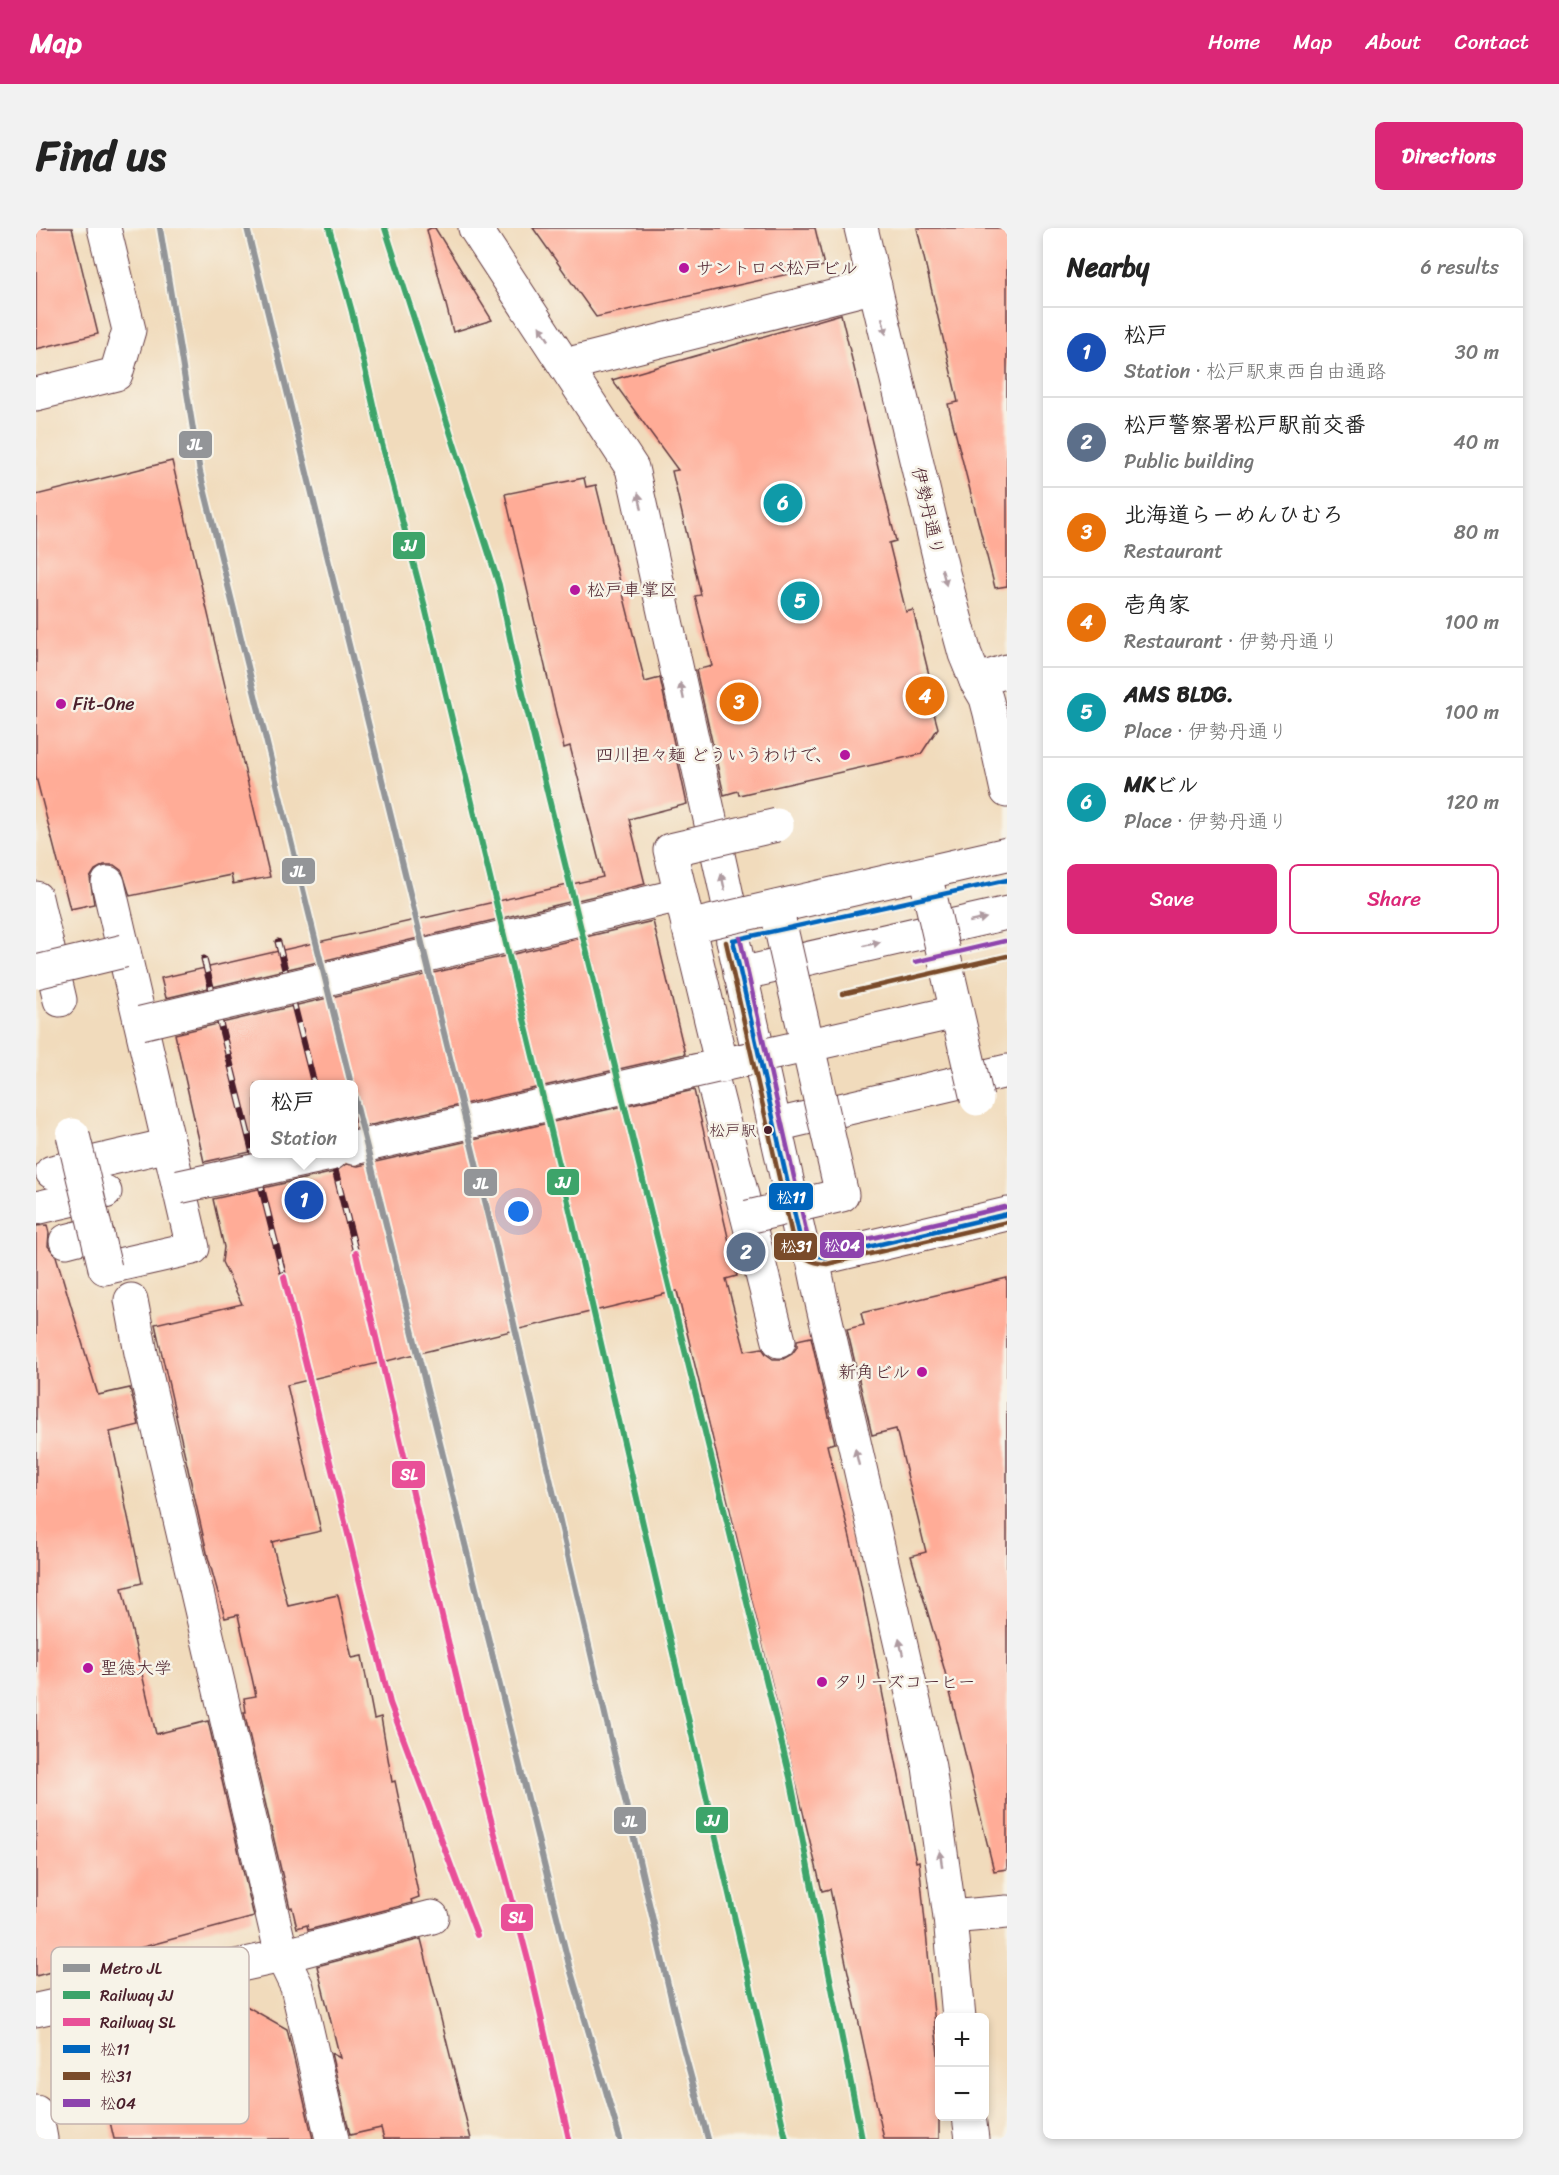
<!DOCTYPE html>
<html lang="en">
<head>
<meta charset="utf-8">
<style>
  body { margin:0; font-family:Sriracha,"Klee One",sans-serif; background:#f2f2f2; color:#222 }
  .controls { position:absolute; right:18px; bottom:18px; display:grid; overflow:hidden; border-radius:9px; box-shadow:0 3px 9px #0003 }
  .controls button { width:54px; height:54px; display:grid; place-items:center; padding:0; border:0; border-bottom:2px solid #e0e0e0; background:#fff; color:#222; font:30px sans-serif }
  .you { position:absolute; left:483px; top:984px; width:21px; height:21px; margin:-15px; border:4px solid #fff; border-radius:50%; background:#1a73e8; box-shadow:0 0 0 9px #1a73e833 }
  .badge { display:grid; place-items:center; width:39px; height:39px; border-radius:50%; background:#db2777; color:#fff; font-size:20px; font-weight:700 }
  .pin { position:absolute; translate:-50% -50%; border:3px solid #fff; box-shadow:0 2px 6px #0006 }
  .popup { position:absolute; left:214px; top:852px; width:108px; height:78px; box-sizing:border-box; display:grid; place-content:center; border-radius:9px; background:#fff; filter:drop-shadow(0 2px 4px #0005); font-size:20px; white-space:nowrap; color:#767676 }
  .popup b { font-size:22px; color:#222 }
  .popup::after { content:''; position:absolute; left:50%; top:100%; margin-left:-12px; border:12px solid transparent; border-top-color:#fff }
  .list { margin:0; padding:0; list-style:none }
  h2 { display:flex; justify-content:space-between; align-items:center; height:78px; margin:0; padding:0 24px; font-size:26px }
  h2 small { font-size:20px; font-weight:400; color:#767676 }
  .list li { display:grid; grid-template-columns:39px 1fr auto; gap:18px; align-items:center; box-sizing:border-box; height:90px; padding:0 24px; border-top:2px solid #e0e0e0 }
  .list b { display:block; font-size:22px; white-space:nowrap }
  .list p { margin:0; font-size:20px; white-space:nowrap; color:#767676 }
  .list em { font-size:20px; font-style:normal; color:#767676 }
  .actions { display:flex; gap:12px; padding:18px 24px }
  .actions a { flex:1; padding:14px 0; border:2px solid #db2777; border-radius:9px; text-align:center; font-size:21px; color:#db2777 }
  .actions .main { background:#db2777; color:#fff }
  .map { position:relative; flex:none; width:971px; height:1911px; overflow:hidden; border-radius:9px }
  header { display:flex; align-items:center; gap:36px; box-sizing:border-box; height:84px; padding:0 30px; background:#db2777; color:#fff }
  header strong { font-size:28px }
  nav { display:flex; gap:33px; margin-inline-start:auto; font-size:21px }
  .intro { display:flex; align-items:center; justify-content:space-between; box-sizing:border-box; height:144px; padding:0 36px }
  h1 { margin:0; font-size:42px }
  .button { padding:15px 27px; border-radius:9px; background:#db2777; color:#fff; font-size:21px; font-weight:700 }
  main { display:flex; gap:36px; padding:0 36px }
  aside { flex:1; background:#fff; border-radius:9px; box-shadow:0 3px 9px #0003 }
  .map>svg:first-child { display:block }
  .building { fill:#ffac97 }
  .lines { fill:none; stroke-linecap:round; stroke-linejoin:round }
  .street-casing { stroke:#633b41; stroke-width:35 }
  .secondary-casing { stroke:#633b41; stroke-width:35 }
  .street { stroke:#fff; stroke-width:33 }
  .secondary { stroke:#fff; stroke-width:33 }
  .rail-casing { stroke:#4a1f2b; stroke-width:7 }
  .rail { stroke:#f7f3e8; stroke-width:4.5; stroke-dasharray:14; stroke-linecap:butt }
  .street-bridge-casing { stroke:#633b41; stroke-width:35; stroke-linecap:butt }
  .street-bridge { stroke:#fff; stroke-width:33 }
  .bus-1-casing { stroke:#f7f3e8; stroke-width:9 }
  .bus-2-casing { stroke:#f7f3e8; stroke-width:9 }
  .bus-3-casing { stroke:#f7f3e8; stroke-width:9 }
  .bus-1 { stroke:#0065bd; stroke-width:4.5 }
  .bus-2 { stroke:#7a4b2a; stroke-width:4.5 }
  .bus-3 { stroke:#8e44ad; stroke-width:4.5 }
  .rail-1-casing { stroke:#f7f3e8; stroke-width:10 }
  .rail-2-casing { stroke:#f7f3e8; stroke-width:10 }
  .rail-1 { stroke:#3da46a; stroke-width:6 }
  .rail-2 { stroke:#e95098; stroke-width:6 }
  .metro-1-casing { stroke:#f7f3e8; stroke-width:10 }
  .metro-1 { stroke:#939598; stroke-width:6 }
  .oneway { fill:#ae9aa0 }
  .poi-dot { fill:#b5179e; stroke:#f7f3e8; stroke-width:2 }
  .bus-dot { fill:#4a1f2b; stroke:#f7f3e8; stroke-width:2 }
  .labels { text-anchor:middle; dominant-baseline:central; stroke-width:5; stroke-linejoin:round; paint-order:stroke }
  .bus-label { font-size:16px; fill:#4a1f2b; stroke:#f7f3e8; text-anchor:end }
  .poi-label { font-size:18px; fill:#4a1f2b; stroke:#f7f3e8; text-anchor:start }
  .street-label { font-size:18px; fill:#4a1f2b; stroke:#f7f3e8 }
  .key { fill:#f7f3e8; stroke:#c3b3af; stroke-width:1.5 }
  .key-label { font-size:16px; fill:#4a1f2b }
  .line-badge { stroke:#f7f3e8; stroke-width:2 }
  .badge-label { font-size:16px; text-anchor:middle; font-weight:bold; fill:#fff }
</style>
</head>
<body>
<header>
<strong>Map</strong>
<nav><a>Home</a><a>Map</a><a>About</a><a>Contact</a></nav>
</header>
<div class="intro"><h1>Find us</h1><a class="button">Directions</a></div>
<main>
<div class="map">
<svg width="971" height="1911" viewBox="0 0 971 1911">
  <rect width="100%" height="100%" fill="#f7f3e8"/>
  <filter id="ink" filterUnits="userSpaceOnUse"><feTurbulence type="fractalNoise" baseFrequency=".0167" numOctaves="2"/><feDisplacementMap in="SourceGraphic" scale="12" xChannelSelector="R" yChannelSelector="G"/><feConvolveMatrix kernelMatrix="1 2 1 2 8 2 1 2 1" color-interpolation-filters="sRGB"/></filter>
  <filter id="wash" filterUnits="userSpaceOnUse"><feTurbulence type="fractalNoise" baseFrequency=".008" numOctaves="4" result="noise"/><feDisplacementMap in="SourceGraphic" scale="24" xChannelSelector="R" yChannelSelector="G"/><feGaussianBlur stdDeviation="1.35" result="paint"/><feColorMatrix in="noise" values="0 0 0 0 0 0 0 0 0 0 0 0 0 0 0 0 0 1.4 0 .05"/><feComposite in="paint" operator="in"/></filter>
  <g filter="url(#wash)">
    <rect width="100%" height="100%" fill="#f1dbbc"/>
    <g id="blocks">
      <g class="building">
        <polygon points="0,0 36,0 62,106 0,121"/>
        <polygon points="395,0 399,0 456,92 417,104 391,2"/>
        <polygon points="497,0 779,0 788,38 560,89"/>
        <polygon points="881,0 971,0 971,358 959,360 912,176 922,174"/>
        <polygon points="805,86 860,313 853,315 870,384 877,382 895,455 890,456 902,500 885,526 703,567 702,563 688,567 660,442 676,438 659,368 665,367 636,243 642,242 576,152"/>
        <polygon points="136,233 234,649 197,656 195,647 94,668 86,643 78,637 68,637 59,642 54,650 58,676 34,681 0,549 0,267"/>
        <polygon points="548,250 550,259 560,257 609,454 624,450 651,576 593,591 609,656 130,770 125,750 567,649 534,518 528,520 469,266"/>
        <polygon points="617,693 649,826 318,901 318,856 219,856 219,923 168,934 139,806"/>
        <polygon points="658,862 701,1048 690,1051 709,1123 726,1120 730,1126 737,1131 747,1131 756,1126 761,1119 761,1112 775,1109 799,1215 791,1217 822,1342 880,1634 883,1633 903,1837 903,1911 848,1911 794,1661 786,1663 641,1063 251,1157 285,1303 236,1314 252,1378 302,1367 316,1430 326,1428 338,1491 345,1489 356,1554 359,1553 383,1669 375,1672 376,1675 272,1702 271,1697 261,1700 256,1679 254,1680 208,1484 210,1484 208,1470 220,1468 202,1387 189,1390 172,1329 119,1096 206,1076 186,1034 188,1019 177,971 299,944 310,936 322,938"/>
        <polygon points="11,997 13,1005 12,1018 20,1028 62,1167 94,1160 103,1197 74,1204 106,1355 86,1360 120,1506 172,1493 218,1689 0,1748 0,998"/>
        <polygon points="971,1050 971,1641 958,1643 908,1440 875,1328 890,1324 860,1201 836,1207 811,1101 828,1097 825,1085"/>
        <polygon points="385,1711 435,1911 348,1911 345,1900 314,1907 295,1825 304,1830 281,1738"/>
        <polygon points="205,1775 251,1801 277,1911 78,1911 62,1842 52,1844 43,1805 75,1797 76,1805"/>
      </g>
    </g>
  </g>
  <g filter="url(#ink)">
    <use href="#blocks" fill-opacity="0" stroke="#633b41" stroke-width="1.5"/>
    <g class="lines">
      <defs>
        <g id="street">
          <polyline points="439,0 596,240 686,645 694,682 697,712"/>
          <polyline points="825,0 907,345 929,426 940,453 950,470 954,485 971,563"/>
          <polyline points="529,137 839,58"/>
          <polyline points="0,166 80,146 93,102 68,0"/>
          <polyline points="940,453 971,443"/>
          <polyline points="0,670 24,772"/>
          <polyline points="674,841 743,1113"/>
          <polyline points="740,897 971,843"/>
          <polyline points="16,944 133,917"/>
          <polyline points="0,980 69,964"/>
          <polyline points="30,1013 61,1005"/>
          <polyline points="776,1027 786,1075 893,1539 914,1689 923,1790"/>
          <polyline points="69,1040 157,1020 72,655"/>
          <polyline points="95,1072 105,1125 246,1728 261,1759 296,1911"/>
          <polyline points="914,1689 971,1684"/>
          <polyline points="0,1782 246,1728 396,1689"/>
          <polyline points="0,1884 5,1911"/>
          <polyline points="933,1888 936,1911"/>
        </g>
        <g id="secondary">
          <path d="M697,712L765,1014C771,1026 777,1028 790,1029L971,986"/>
          <polyline points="704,746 971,685"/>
        </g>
      </defs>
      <use href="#street" class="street-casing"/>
      <use href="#secondary" class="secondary-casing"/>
      <use href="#street" class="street"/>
      <use href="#secondary" class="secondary"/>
      <defs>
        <g id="rail">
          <polyline points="242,714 278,856"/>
          <polyline points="168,731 248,1049"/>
          <polyline points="295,926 320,1025"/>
        </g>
      </defs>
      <use href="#rail" class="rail-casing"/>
      <use href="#rail" class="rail"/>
      <defs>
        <g id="street-bridge">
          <polyline points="889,646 941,871"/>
          <polyline points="652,699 971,626"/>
          <polyline points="0,744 88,723"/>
          <polyline points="105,795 644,667"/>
          <polyline points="686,838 634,622 741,597"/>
          <polyline points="37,907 69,1040"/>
          <polyline points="318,920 920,784"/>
          <polyline points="143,959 295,926"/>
          <polyline points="712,989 806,967 740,679"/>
        </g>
      </defs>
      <use href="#street-bridge" class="street-bridge-casing"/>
      <use href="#street-bridge" class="street-bridge"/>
      <defs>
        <g id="bus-1">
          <path d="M697,712L765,1014C771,1025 778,1028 790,1029L971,986"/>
          <polyline points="697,712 971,652"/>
        </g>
        <g id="bus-2">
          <path d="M690,714L758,1016C765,1030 775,1035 791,1036L971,994"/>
          <polyline points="806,766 971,728"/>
        </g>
        <g id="bus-3">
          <path d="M704,710L772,1011C776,1019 781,1021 789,1021L969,979"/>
          <polyline points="879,734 969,713"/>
        </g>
      </defs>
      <use href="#bus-1" class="bus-1-casing"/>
      <use href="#bus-2" class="bus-2-casing"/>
      <use href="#bus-3" class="bus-3-casing"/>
      <use href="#bus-1" class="bus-1"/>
      <use href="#bus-2" class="bus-2"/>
      <use href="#bus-3" class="bus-3"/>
      <defs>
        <g id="rail-1">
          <polyline points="293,0 316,84 346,216 389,379 533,978 750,1911"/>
          <polyline points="349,0 463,357 478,429 754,1549 826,1911"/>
        </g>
        <g id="rail-2">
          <polyline points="320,1025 449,1569 492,1732 533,1911"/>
          <polyline points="248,1049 354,1475 441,1707"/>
        </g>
      </defs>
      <use href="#rail-1" class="rail-1-casing"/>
      <use href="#rail-2" class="rail-2-casing"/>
      <use href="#rail-1" class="rail-1"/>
      <use href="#rail-2" class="rail-2"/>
      <defs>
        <g id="metro-1">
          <polyline points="124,0 164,244 315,856"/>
          <polyline points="211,0 454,993 644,1808 672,1911"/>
          <polyline points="318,867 533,1737 584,1911"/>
        </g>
      </defs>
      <use href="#metro-1" class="metro-1-casing"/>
      <use href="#metro-1" class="metro-1"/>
    </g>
    <defs><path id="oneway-solid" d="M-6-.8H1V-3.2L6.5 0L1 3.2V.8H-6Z" transform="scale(1.5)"/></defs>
    <g class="oneway">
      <use href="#oneway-solid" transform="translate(848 98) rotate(77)"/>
      <use href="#oneway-solid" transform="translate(508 105) rotate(-124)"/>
      <use href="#oneway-solid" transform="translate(604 273) rotate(-102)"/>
      <use href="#oneway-solid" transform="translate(908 349) rotate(75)"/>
      <use href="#oneway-solid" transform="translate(646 463) rotate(-102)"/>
      <use href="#oneway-solid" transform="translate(687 654) rotate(-102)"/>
      <use href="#oneway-solid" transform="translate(942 692) rotate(-13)"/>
      <use href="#oneway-solid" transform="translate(836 716) rotate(-13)"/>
      <use href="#oneway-solid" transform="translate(821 1229) rotate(-103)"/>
      <use href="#oneway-solid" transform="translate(865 1419) rotate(-103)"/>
      <use href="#oneway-solid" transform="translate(905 1631) rotate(-98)"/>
    </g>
  </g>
  <g class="poi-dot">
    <circle cx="648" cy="40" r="6"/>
    <circle cx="539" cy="362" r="6"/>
    <circle cx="25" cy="476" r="6"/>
    <circle cx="809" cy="527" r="6"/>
    <circle cx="886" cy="1144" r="6"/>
    <circle cx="52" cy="1440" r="6"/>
    <circle cx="786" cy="1454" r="6"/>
  </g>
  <circle class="bus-dot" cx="732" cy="902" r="5"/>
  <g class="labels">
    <g class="bus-label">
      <text x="721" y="902">松戸駅</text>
    </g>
    <g class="poi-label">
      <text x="660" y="40">サントロペ松戸ビル</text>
      <text x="551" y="362">松戸車掌区</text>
      <text x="37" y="476">Fit-One</text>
      <text x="797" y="527" text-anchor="end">四川担々麺 どういうわけで、</text>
      <text x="874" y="1144" text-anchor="end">新角ビル</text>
      <text x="64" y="1440">聖徳大学</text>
      <text x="798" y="1454">タリーズコーヒー</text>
    </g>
    <g class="street-label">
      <text transform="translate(892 283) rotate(77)">伊勢丹通り</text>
    </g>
  </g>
  <rect x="15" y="1719" width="198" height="177" rx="9" class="key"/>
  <rect x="27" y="1736" width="27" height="8" fill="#939598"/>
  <rect x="27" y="1763" width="27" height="8" fill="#3da46a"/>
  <rect x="27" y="1790" width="27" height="8" fill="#e95098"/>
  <rect x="27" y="1817" width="27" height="8" fill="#0065bd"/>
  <rect x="27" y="1844" width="27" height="8" fill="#7a4b2a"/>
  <rect x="27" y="1871" width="27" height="8" fill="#8e44ad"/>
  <g class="key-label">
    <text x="64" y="1746">Metro JL</text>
    <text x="64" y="1773">Railway JJ</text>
    <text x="64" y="1800">Railway SL</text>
    <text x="64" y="1827">松11</text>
    <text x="64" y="1854">松31</text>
    <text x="64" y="1881">松04</text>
  </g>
  <g class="line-badge">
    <rect x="142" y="202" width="35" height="29" rx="6" fill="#939598"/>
    <rect x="356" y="303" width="34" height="29" rx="6" fill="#3da46a"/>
    <rect x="245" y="629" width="35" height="28" rx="6" fill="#939598"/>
    <rect x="510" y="940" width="34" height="28" rx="6" fill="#3da46a"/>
    <rect x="427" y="940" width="35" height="29" rx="6" fill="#939598"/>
    <rect x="732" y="954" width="46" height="29" rx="6" fill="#0065bd"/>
    <rect x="783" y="1003" width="46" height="28" rx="6" fill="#8e44ad"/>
    <rect x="737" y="1004" width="45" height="29" rx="6" fill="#7a4b2a"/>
    <rect x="355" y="1232" width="35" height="29" rx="6" fill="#e95098"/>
    <rect x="659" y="1578" width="34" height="28" rx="6" fill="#3da46a"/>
    <rect x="577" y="1578" width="34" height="29" rx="6" fill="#939598"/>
    <rect x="464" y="1675" width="34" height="29" rx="6" fill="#e95098"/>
  </g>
  <g class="badge-label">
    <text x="159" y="222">JL</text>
    <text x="373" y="323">JJ</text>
    <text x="262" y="649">JL</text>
    <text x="527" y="960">JJ</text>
    <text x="445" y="961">JL</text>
    <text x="755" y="975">松11</text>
    <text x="806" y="1023">松04</text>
    <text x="760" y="1024">松31</text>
    <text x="373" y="1252">SL</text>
    <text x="676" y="1598">JJ</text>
    <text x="594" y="1599">JL</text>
    <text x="481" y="1695">SL</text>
  </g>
</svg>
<div class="controls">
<button>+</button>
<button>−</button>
</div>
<div class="you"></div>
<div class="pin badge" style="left:268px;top:972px;background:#1a4fb4">1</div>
<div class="popup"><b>松戸</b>Station</div>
<div class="pin badge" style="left:710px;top:1024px;background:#5c6f8a">2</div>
<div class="pin badge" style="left:703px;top:474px;background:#e8710a">3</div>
<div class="pin badge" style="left:889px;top:468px;background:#e8710a">4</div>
<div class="pin badge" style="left:764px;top:373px;background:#0f9aa8">5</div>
<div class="pin badge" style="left:747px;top:275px;background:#0f9aa8">6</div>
</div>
<aside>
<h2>Nearby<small>6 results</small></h2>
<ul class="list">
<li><span class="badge" style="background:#1a4fb4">1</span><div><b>松戸</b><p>Station · 松戸駅東西自由通路</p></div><em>30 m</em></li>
<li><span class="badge" style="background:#5c6f8a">2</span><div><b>松戸警察署松戸駅前交番</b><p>Public building</p></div><em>40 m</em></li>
<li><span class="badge" style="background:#e8710a">3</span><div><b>北海道らーめんひむろ</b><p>Restaurant</p></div><em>80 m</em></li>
<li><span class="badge" style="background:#e8710a">4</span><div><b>壱角家</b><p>Restaurant · 伊勢丹通り</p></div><em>100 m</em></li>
<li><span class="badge" style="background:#0f9aa8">5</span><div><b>AMS BLDG.</b><p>Place · 伊勢丹通り</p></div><em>100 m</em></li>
<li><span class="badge" style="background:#0f9aa8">6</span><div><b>MKビル</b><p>Place · 伊勢丹通り</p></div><em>120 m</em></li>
</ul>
<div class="actions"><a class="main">Save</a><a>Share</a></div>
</aside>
</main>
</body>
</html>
